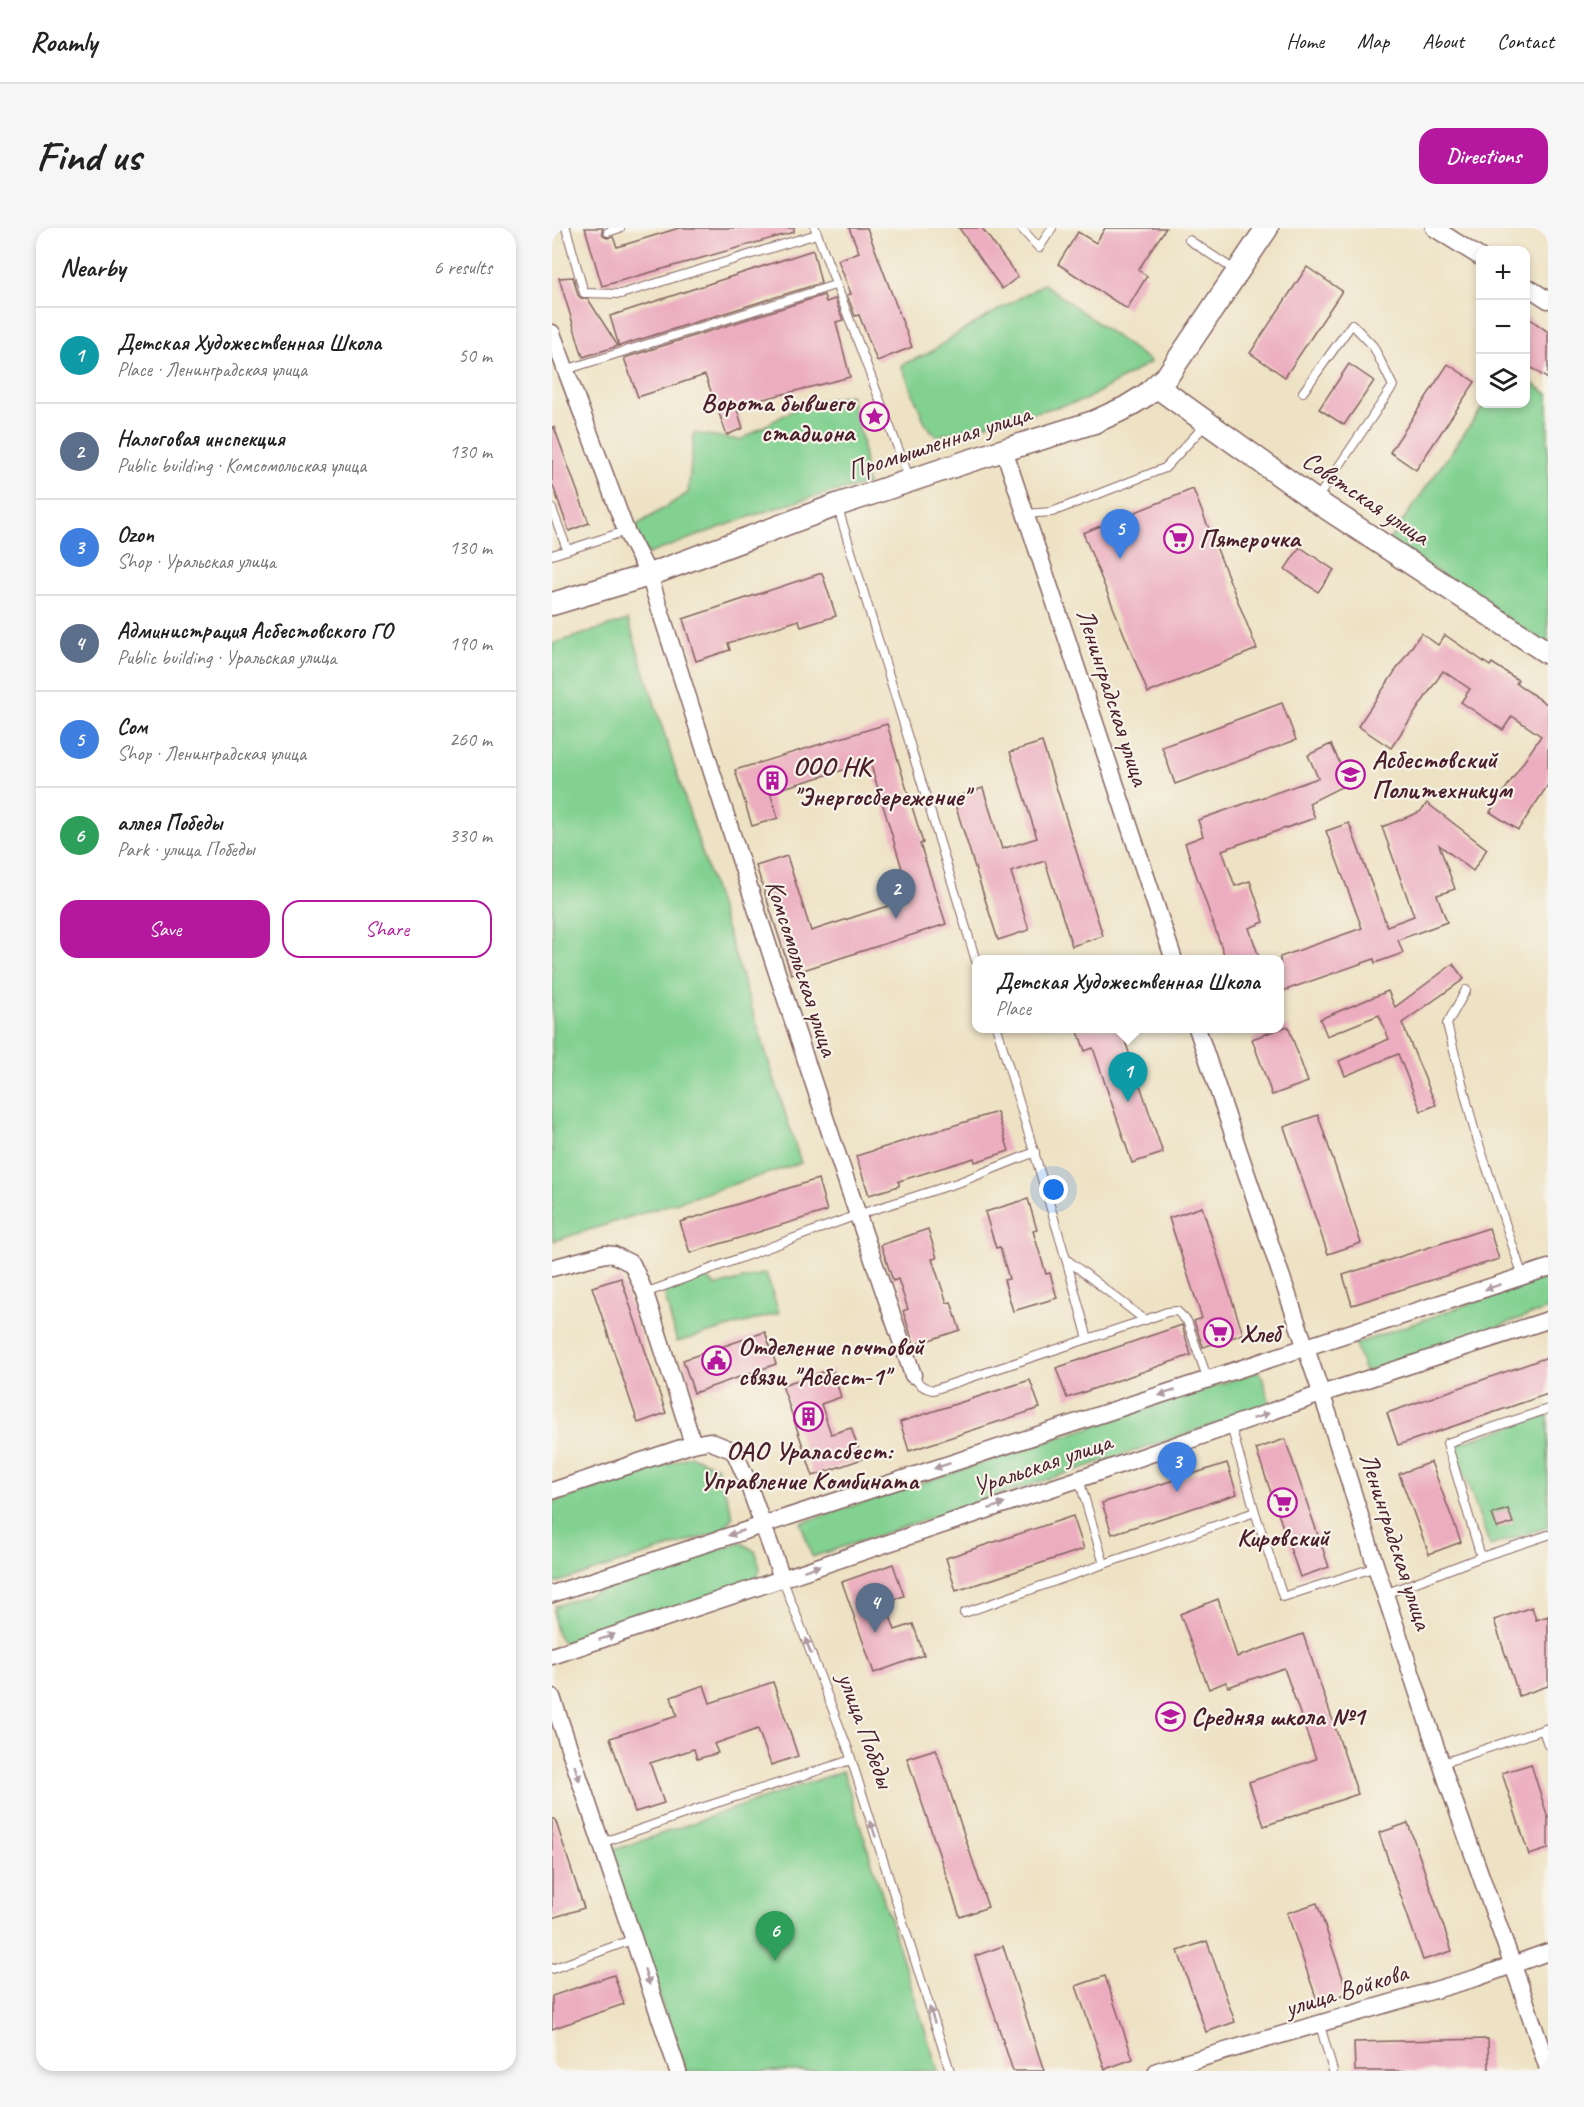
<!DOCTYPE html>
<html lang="en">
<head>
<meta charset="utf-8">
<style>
  body { margin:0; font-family:Caveat,sans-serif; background:#f6f6f6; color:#222 }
  .controls { position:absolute; right:18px; top:18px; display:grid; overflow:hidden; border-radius:12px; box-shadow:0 3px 9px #0003 }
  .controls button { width:54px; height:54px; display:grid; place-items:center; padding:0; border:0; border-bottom:2px solid #e0e0e0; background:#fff; color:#222; font:30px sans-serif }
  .you { position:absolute; left:502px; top:962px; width:21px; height:21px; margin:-15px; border:4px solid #fff; border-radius:50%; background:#1a73e8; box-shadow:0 0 0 9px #1a73e833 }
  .badge { display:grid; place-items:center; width:39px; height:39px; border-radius:50%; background:#b5179e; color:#fff; font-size:20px; font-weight:700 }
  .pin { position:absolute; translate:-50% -50px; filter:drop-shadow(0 2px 3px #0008) }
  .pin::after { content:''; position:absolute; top:32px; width:21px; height:18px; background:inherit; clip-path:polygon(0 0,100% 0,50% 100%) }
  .popup { position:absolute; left:420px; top:727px; width:312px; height:78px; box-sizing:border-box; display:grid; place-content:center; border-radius:12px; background:#fff; filter:drop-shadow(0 2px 4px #0005); font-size:20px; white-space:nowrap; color:#767676 }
  .popup b { font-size:22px; color:#222 }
  .popup::after { content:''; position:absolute; left:50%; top:100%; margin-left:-12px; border:12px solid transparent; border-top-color:#fff }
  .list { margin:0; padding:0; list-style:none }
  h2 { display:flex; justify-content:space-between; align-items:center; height:78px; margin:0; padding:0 24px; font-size:26px }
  h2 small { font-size:20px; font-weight:400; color:#767676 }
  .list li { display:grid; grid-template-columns:39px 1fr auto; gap:18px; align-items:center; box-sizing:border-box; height:96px; padding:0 24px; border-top:2px solid #e0e0e0 }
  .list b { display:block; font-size:22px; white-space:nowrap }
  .list p { margin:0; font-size:20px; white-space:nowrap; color:#767676 }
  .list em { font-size:20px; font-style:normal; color:#767676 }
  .actions { display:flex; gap:12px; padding:18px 24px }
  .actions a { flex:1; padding:14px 0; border:2px solid #b5179e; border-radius:18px; text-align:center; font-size:21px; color:#b5179e }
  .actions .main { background:#b5179e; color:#fff }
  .icon { flex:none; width:33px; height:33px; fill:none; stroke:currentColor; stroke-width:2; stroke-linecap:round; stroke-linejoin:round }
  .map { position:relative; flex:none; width:996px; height:1843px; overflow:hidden; border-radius:18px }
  header { display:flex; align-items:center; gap:36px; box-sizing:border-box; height:84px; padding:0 30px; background:#fff; border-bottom:2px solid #e0e0e0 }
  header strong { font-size:28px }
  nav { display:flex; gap:33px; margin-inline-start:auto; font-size:21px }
  .intro { display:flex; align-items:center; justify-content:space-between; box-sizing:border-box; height:144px; padding:0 36px }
  h1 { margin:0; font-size:42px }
  .button { padding:15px 27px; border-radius:18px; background:#b5179e; color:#fff; font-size:21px; font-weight:700 }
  main { display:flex; gap:36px; padding:0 36px }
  aside { flex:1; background:#fff; border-radius:18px; box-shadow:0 3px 9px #0003 }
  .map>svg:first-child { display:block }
  .green { fill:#82d191; stroke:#66785e; stroke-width:1.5 }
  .building { fill:#ecadc0 }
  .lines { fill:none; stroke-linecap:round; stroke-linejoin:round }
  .lane-casing { stroke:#836361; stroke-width:10 }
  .street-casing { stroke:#836361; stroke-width:19 }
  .secondary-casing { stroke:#836361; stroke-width:25 }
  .lane { stroke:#fff; stroke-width:8 }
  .street { stroke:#fff; stroke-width:16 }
  .secondary { stroke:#fff; stroke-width:22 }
  .oneway { fill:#ae9aa0 }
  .labels { text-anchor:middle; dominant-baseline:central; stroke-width:4.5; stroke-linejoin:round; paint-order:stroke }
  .poi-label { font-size:26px; font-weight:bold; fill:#4a1f2b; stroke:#f7f3e8; text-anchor:start }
  .street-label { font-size:26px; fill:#4a1f2b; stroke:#f7f3e8 }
</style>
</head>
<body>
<header>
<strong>Roamly</strong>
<nav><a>Home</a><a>Map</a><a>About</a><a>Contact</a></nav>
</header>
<div class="intro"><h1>Find us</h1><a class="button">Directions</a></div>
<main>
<aside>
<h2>Nearby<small>6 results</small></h2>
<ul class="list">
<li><span class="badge" style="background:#0f9aa8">1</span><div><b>Детская Художественная Школа</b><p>Place · Ленинградская улица</p></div><em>50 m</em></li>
<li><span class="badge" style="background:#5c6f8a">2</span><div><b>Налоговая инспекция</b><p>Public building · Комсомольская улица</p></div><em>130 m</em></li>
<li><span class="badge" style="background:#3f7fe0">3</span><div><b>Ozon</b><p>Shop · Уральская улица</p></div><em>130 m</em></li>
<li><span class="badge" style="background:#5c6f8a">4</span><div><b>Администрация Асбестовского ГО</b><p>Public building · Уральская улица</p></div><em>190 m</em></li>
<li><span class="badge" style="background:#3f7fe0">5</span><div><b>Сом</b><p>Shop · Ленинградская улица</p></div><em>260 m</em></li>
<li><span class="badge" style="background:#2e9e5b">6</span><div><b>аллея Победы</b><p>Park · улица Победы</p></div><em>330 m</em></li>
</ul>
<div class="actions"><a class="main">Save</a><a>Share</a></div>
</aside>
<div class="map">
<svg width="996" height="1843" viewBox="0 0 996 1843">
  <rect width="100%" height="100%" fill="#f7f3e8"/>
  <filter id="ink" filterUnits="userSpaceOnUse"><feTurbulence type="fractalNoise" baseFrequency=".0167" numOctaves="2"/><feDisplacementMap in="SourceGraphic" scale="12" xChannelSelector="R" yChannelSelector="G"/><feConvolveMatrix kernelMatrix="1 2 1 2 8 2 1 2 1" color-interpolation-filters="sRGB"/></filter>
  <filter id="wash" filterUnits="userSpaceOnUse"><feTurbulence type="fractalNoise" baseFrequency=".008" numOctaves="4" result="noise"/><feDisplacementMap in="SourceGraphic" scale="24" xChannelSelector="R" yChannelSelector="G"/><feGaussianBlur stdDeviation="1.35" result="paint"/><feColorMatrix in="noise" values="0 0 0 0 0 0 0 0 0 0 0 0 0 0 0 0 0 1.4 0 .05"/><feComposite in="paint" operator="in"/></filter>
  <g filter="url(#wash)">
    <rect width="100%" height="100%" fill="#eee2c4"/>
    <g class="green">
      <polygon points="492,56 599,134 533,172 385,208 374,197 349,137 377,125 408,104"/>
      <polygon points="974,151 996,166 996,417 837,312 933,176 974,176"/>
      <path d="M298,167L310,212L315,257C240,270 168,300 96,326L80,300L136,265L142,205L188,212L252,176Z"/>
      <polygon points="76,392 249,935 2,1013 0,1006 0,416"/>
      <polygon points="214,1045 227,1085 125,1114 112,1064 153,1050 165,1058"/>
      <polygon points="996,1048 996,1081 813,1144 803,1116"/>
      <polygon points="708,1143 719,1178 260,1329 249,1295"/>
      <polygon points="996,1187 996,1299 938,1318 902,1217"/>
      <polygon points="139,1228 165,1239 181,1288 170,1303 0,1356 0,1275"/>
      <path d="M188,1314L204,1324L208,1341L203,1354L12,1415C2,1405 0,1393 3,1378Z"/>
      <polygon points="291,1543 386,1843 134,1843 56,1624"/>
    </g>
    <g id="blocks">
      <g class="building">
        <polygon points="33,0 51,0 50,3 51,8 55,10 61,9 65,19 127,0 242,0 242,4 50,58"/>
        <polygon points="297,0 315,0 360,119 325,133 307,87 303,88 295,67 299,66 286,32 307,24"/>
        <polygon points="407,0 430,0 466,49 450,61"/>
        <polygon points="553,0 614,0 586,42 595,48 575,81 506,36 526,4 544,15"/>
        <polygon points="261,22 269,55 67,118 58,88"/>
        <polygon points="755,39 790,63 733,149 698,125"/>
        <polygon points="21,49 26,67 29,70 36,71 66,118 31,129 7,50"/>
        <polygon points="272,67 274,74 283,71 291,92 284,94 298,149 184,178 191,200 175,207 153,147 86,169 72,130"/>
        <polygon points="974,88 996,104 996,151 974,136"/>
        <polygon points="797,136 822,153 792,197 767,181"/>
        <polygon points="896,136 923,154 864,242 838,224"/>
        <polygon points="0,199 2,199 37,295 17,303 0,255"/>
        <polygon points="641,261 705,421 596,465 531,305"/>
        <polygon points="748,319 782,342 766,364 733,341"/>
        <polygon points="270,345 284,388 249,399 247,392 176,415 178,422 144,433 131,391"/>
        <polygon points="869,405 886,417 893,407 938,438 940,435 966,452 964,455 996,477 996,557 966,602 938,584 989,508 960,488 951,502 909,474 918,461 891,443 839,520 806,498"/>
        <polygon points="730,475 744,512 623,556 610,519"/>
        <polygon points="335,496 371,615 368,616 394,696 239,746 204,638 235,628 259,703 354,672 346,645 351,644 318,534 218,564 226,590 200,598 183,542"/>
        <polygon points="490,514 551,708 520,718 493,633 459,644 477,702 446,712 401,570 431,560 450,621 485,610 458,524"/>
        <polygon points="779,516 797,555 757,575 763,590 670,622 683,658 698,653 712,694 697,700 708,732 674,732 633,615 651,608 646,592 766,550 756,527"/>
        <polygon points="875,575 935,621 921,643 887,617 903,661 885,667 895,694 846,712 851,725 823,735 822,731 728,764 728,729 810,700 774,603 797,595 835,698 862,688 830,599 868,584"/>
        <polygon points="901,736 912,751 850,795 884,877 869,883 846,826 793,848 787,833 837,811 827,787 775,808 768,791 836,763 843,779"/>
        <polygon points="736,798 756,854 720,867 700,811"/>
        <polygon points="525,801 569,801 611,925 580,935 541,820 533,823"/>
        <polygon points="445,884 457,923 423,934 422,930 347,953 347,958 317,967 304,928"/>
        <polygon points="766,887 809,1015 776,1026 732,899"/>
        <polygon points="266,951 275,983 138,1025 128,994"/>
        <polygon points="476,971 485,1002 481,1003 494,1046 498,1045 505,1070 461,1083 452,1052 457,1051 448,1019 444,1020 433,984"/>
        <polygon points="650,979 691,1106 651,1119 642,1093 650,1090 617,990"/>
        <polygon points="937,1000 947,1031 800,1077 791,1047"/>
        <polygon points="376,1001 385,1030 380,1031 395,1075 399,1074 408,1102 362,1117 351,1083 356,1081 346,1051 341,1053 329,1017"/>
        <polygon points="69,1050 114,1185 86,1195 40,1059"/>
        <polygon points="630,1097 639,1127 515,1170 504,1140"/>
        <polygon points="213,1104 224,1136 142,1165 131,1132"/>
        <polygon points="996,1129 996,1166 846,1217 835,1185"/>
        <polygon points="280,1141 289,1169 269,1176 279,1206 299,1200 310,1231 261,1248 230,1157"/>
        <polygon points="478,1152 488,1180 357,1223 348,1194"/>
        <polygon points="733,1211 777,1339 748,1349 704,1221"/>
        <polygon points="879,1234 909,1314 877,1326 847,1246"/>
        <polygon points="675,1235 685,1266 560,1306 550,1275"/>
        <polygon points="956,1281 961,1295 945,1300 940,1286"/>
        <polygon points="521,1288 532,1321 404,1363 394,1330"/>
        <polygon points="341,1336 352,1368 333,1374 343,1402 361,1396 372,1427 322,1445 290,1354"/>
        <polygon points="666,1371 685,1429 751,1406 806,1566 712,1598 697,1554 764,1531 732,1440 676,1459 674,1454 657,1461 628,1386"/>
        <polygon points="980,1379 984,1392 996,1388 996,1458 967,1468 942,1392"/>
        <polygon points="221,1454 246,1528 219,1537 206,1501 162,1516 166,1525 145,1531 142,1521 98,1535 112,1575 83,1584 58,1510 125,1488 119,1469 152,1457 158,1475"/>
        <polygon points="384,1521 436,1679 408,1689 355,1530"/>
        <polygon points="979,1536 996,1590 996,1621 977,1627 950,1545"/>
        <polygon points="0,1591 3,1591 32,1680 0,1690"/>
        <polygon points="856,1595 900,1723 871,1732 827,1605"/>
        <polygon points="765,1675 796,1765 766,1775 735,1685"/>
        <polygon points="655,1713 683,1794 654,1804 626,1723"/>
        <polygon points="451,1718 492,1843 461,1843 423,1728"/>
        <polygon points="62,1747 72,1776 0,1801 0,1768"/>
        <polygon points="553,1748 581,1831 553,1841 524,1758"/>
        <polygon points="936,1811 937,1843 803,1843 802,1814"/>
      </g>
    </g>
  </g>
  <g filter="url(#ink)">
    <use href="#blocks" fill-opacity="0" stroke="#836361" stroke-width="1.5"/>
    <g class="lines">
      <defs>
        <g id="lane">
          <polyline points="14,0 32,65 69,66 265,6"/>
          <polyline points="263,0 358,252"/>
          <polyline points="469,0 487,20 500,0"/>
          <polyline points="56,4 68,0"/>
          <polyline points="637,12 684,43"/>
          <polyline points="13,142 283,57"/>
          <polyline points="751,164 800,96 821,118 841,158 764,272"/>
          <polyline points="285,277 424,733"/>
          <polyline points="0,281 15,321"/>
          <polyline points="473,286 500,284 613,240 655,195"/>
          <polyline points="0,327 74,303"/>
          <polyline points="914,762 895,796 922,901 971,1049"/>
          <polyline points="445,800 514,1031 593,1092 615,1084 625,1083 635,1093 656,1152"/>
          <polyline points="514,1031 536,1111"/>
          <polyline points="93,1065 305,987 408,954 483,924"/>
          <path d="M361,1147C366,1156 371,1160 381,1162L593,1092"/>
          <polyline points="703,1284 731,1369 824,1339"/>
          <polyline points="929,1329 996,1307"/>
          <polyline points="552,1336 703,1284 679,1198"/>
          <polyline points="230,1350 296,1521 398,1843"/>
          <polyline points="833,1366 929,1329 895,1215 996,1181"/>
          <polyline points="412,1385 552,1336 527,1251"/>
          <polyline points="991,1502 996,1517"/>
          <polyline points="891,1535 996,1500"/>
          <polyline points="49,1615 155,1578 299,1532"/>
          <polyline points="0,1741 82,1711"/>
          <polyline points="768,1797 781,1843"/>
        </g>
        <g id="street">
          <polyline points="882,0 928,29"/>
          <polyline points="974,58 996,72"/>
          <path d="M0,105L74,303L97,347C182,615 268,882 361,1147"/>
          <polyline points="452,222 622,732"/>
          <polyline points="645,800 777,1188 824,1339 897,1559 969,1760 996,1841"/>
          <polyline points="0,1040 53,1026 62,1027 80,1036 93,1065 141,1216"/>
          <polyline points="0,1263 141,1216 157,1213 182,1223 194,1250 230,1350"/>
          <polyline points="0,1366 996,1040"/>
          <polyline points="0,1428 527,1251 769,1166 996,1092"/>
          <polyline points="0,1469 126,1843"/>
          <polyline points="605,1843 924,1750 996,1724"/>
        </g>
        <g id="secondary">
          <polyline points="604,158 764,273 996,425"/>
          <polyline points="0,376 97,347 285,277 417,233 542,194 573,180 594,167 616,147 715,0"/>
        </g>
      </defs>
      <use href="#lane" class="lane-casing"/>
      <use href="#street" class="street-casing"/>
      <use href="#secondary" class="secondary-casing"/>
      <use href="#lane" class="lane"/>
      <use href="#street" class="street"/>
      <use href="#secondary" class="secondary"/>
    </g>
    <defs><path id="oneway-solid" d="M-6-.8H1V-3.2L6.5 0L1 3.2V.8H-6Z" transform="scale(1.5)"/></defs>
    <g class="oneway">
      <use href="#oneway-solid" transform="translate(941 1059) rotate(162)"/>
      <use href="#oneway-solid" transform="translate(615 1165) rotate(162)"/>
      <use href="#oneway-solid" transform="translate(709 1188) rotate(-19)"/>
      <use href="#oneway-solid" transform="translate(390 1238) rotate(162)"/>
      <use href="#oneway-solid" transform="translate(445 1278) rotate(-19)"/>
      <use href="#oneway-solid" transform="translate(184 1305) rotate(162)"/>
      <use href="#oneway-solid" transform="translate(260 1340) rotate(-18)"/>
      <use href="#oneway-solid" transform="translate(55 1409) rotate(-19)"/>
      <use href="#oneway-solid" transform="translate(256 1418) rotate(-111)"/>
      <use href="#oneway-solid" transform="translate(25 1545) rotate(72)"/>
      <use href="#oneway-solid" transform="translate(321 1601) rotate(-108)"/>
      <use href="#oneway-solid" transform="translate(95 1749) rotate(72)"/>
      <use href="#oneway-solid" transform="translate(380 1787) rotate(-108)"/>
    </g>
  </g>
  <defs>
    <symbol id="sight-ring" viewBox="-11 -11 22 22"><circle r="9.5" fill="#f7f3e8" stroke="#b5179e" stroke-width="1.5"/><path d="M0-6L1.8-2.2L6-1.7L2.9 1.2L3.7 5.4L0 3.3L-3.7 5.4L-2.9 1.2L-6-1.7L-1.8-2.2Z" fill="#b5179e"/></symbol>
    <symbol id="supermarket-ring" viewBox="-11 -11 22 22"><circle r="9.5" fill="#f7f3e8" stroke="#b5179e" stroke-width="1.5"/><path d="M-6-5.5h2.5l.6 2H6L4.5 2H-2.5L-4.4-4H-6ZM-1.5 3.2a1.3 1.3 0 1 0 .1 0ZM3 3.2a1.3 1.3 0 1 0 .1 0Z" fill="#b5179e"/></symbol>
    <symbol id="university-ring" viewBox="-11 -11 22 22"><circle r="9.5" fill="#f7f3e8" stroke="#b5179e" stroke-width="1.5"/><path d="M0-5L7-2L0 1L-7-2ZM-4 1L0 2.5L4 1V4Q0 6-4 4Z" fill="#b5179e"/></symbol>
    <symbol id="building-ring" viewBox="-11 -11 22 22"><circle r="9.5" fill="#f7f3e8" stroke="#b5179e" stroke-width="1.5"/><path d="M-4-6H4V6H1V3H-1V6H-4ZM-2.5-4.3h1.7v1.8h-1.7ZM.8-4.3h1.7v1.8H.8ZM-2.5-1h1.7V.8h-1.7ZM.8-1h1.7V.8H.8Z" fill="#b5179e"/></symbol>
    <symbol id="civic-ring" viewBox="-11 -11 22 22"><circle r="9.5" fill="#f7f3e8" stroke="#b5179e" stroke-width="1.5"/><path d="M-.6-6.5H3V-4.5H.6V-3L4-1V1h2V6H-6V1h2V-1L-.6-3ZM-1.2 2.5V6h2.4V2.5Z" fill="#b5179e"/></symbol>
    <symbol id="school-ring" viewBox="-11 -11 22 22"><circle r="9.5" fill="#f7f3e8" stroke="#b5179e" stroke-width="1.5"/><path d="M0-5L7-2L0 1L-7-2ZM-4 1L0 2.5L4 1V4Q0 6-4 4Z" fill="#b5179e"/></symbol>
  </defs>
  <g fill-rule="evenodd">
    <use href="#sight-ring" x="306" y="172" width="33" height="33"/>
    <use href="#supermarket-ring" x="610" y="294" width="33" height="33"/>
    <use href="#university-ring" x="782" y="530" width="33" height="33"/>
    <use href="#building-ring" x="204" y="536" width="33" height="33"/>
    <use href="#supermarket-ring" x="650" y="1088" width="33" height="33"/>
    <use href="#civic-ring" x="148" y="1116" width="33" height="33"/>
    <use href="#building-ring" x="240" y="1172" width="33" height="33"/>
    <use href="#supermarket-ring" x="714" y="1258" width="33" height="33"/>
    <use href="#school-ring" x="602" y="1472" width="33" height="33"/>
  </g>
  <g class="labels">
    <g class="poi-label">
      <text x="302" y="174" text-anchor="end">Ворота бывшего<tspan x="302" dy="30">стадиона</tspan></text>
      <text x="647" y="310">Пятерочка</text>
      <text x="820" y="531">Асбестовский<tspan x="820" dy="30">Политехникум</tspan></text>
      <text x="241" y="538">ООО НК<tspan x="241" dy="30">"Энергосбережение"</tspan></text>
      <text x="688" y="1105">Хлеб</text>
      <text x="186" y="1118">Отделение почтовой<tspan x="186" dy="30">связи "Асбест-1"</tspan></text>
      <text x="257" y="1222" text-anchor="middle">ОАО Ураласбест:<tspan x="257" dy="30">Управление Комбината</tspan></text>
      <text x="731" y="1309" text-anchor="middle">Кировский</text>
      <text x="639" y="1488">Средняя школа №1</text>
    </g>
    <g class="street-label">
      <text transform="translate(387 214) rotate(-18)">Промышленная улица</text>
      <text transform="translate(814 270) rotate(34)">Советская улица</text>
      <text transform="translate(561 469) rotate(72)">Ленинградская улица</text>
      <text transform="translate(250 740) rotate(72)">Комсомольская улица</text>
      <text transform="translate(490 1236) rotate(-19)">Уральская улица</text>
      <text transform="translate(844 1313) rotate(72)">Ленинградская улица</text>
      <text transform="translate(314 1502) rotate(70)">улица Победы</text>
      <text transform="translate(794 1762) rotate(-17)">улица Войкова</text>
    </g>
  </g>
</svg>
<div class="controls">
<button>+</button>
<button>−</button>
<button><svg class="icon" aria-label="layers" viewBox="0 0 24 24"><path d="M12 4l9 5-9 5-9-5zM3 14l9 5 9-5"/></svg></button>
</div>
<div class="you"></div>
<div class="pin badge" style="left:576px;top:874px;background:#0f9aa8">1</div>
<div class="popup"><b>Детская Художественная Школа</b>Place</div>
<div class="pin badge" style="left:344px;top:691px;background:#5c6f8a">2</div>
<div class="pin badge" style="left:625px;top:1264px;background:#3f7fe0">3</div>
<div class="pin badge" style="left:323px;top:1405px;background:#5c6f8a">4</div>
<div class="pin badge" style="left:568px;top:331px;background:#3f7fe0">5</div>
<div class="pin badge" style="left:223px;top:1733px;background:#2e9e5b">6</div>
</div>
</main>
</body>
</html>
